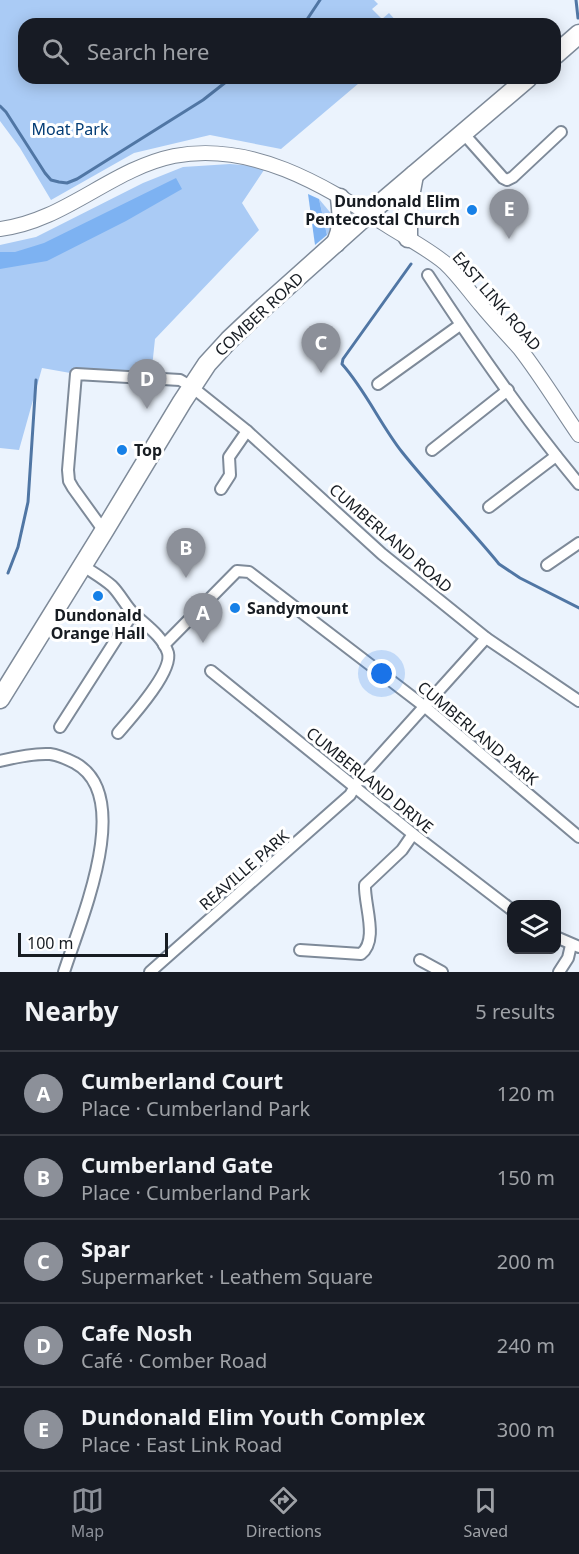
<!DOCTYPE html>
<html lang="en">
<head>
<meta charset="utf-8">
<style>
  body { margin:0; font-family:"Noto Sans",sans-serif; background:#242831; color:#f1f3f6 }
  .controls { position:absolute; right:18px; bottom:18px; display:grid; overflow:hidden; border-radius:12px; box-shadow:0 3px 15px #0003 }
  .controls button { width:54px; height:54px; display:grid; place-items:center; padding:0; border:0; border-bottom:2px solid #363941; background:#171b24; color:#f1f3f6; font:30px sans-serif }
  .scale { position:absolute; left:18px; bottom:15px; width:150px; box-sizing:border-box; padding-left:6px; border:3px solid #171c22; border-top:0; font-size:16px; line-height:21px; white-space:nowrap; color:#171c22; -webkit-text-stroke:4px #fff; paint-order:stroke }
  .you { position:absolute; left:382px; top:674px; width:21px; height:21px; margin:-15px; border:4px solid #fff; border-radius:50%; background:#1a73e8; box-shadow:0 0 0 9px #1a73e833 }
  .badge { display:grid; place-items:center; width:39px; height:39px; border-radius:50%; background:#8c9099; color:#fff; font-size:20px; font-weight:700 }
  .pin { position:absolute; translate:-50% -50px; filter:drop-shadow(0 2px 3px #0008) }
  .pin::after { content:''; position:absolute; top:32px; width:21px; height:18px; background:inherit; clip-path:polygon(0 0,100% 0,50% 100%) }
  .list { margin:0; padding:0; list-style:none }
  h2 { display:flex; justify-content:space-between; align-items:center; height:78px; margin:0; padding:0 24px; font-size:26px }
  h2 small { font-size:20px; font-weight:400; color:#9ea1a6 }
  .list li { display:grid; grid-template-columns:39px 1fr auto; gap:18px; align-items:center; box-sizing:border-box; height:84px; padding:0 24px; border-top:2px solid #363941 }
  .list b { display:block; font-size:22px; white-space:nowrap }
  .list p { margin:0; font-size:20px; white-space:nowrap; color:#9ea1a6 }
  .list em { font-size:20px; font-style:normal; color:#9ea1a6 }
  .icon { flex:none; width:33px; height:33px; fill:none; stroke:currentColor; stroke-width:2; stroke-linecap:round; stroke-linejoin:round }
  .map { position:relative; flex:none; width:579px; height:972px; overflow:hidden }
  .search { position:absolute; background:#171b24; box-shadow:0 3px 15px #0003; left:18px; right:18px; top:18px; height:66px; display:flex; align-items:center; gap:15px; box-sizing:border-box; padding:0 21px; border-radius:18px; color:#9ea1a6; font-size:22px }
  .sheet { height:498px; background:#171b24 }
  nav { display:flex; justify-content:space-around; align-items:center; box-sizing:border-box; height:84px; border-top:2px solid #363941; background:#171b24; font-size:16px; color:#9ea1a6 }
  nav a { display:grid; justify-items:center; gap:3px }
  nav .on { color:#8c9099 }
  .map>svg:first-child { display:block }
  .green { fill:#aacbf5 }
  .forest { fill:#7db2f2 }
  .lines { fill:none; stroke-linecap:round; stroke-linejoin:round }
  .stream { stroke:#5076a4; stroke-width:3 }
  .minor-casing { stroke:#7e8a99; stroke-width:14 }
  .tertiary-casing { stroke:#7e8a99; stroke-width:16 }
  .trunk-casing { stroke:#7e8a99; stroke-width:21 }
  .minor { stroke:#fff; stroke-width:10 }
  .tertiary { stroke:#fff; stroke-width:14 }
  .trunk { stroke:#fff; stroke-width:18 }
  .poi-dot { fill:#1680e7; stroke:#fff; stroke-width:2 }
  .labels { text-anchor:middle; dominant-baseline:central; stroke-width:6; stroke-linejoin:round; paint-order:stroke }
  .park-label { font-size:16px; fill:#033c75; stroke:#fff }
  .poi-label { font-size:16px; font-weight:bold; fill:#171c22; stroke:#fff; text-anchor:start }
  .street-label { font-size:16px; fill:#171c22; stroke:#fff }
</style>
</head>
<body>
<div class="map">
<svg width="579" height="972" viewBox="0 0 579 972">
  <rect width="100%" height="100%" fill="#ebf3fd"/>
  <g class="green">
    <polygon points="0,0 374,0 378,4 372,9 382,19 389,13 399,24 24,24 24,78 365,78 281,149 210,135 134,153 51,200 20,148 0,121"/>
    <polygon points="230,164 266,167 242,203 259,230 155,339 151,377 76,374 42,368 19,450 0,448 0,245 36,237 143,183 183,167"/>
    <polygon points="319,199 334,217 333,226 327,235"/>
  </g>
  <g class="forest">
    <polygon points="176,178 182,189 126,221 47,261 0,269 0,252 15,252 44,243"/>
    <polygon points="308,194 319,199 327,235 315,245"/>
  </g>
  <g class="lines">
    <g class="stream">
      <polyline points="576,0 578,18"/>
      <polyline points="304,24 320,0"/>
      <polyline points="0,106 6,112 45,173 51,180 59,182 67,183 77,179 203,100 231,78"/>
      <path d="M411,264L343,359L342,364C366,391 380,424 402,452C433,491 468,526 499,564L520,578L579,608"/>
      <polyline points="8,573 18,547 28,502 36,380"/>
    </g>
    <defs>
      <g id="minor">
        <polyline points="463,133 503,178 507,180 513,177 561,132"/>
        <path d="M428,275C475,347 524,418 579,484"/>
        <polyline points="378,384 460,325"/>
        <polyline points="432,450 508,390"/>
        <polyline points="221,489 230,475 229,457 247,431"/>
        <polyline points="489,507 556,456"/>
        <polyline points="104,531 73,488 69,481 68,470 76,374 180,380 192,387 247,431 382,554 486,638 579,701"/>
        <path d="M82,565C92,572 103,578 112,586C121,595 126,607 135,615C147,626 163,637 168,653C173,672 130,719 118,733"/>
        <polyline points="547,565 579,543"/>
        <polyline points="164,645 237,571 249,572 424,706 579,837"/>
        <polyline points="211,671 413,834 512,910"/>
        <polyline points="60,727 133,613"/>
        <path d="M0,761C16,757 33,753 50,754C59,755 67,759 75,763C136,796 79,924 64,972"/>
        <polyline points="556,937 579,947"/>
        <path d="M300,950L361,954C379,940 364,905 365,885L402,850L413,834"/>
        <polyline points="420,960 442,972"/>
        <polyline points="150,972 350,795 360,778 486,638"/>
        <polyline points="559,972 568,958 571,945"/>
      </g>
      <path id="tertiary" d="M0,229C65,221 111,169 174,156C254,141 324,186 388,226C407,238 428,249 445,263C458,275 469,291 481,305C493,320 507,334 520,349C541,376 559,406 579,435"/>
      <g id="trunk">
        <polyline points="555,55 579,34"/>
        <polyline points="408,238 408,207 414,175"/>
        <path d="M336,243C343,227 342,215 340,198"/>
        <polyline points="0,699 104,531 182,402 207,364 229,340 264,307 368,214 528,78"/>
      </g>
    </defs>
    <use href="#minor" class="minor-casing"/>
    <use href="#tertiary" class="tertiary-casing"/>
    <use href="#trunk" class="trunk-casing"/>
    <use href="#minor" class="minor"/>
    <use href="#tertiary" class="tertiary"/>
    <use href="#trunk" class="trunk"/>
  </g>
  <g class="poi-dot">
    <circle cx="472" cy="210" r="6"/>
    <circle cx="122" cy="450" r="6"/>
    <circle cx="98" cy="596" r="6"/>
    <circle cx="235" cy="608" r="6"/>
  </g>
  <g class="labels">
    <g class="park-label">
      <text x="70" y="129">Moat Park</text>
    </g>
    <g class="poi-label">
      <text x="460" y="201" text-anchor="end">Dundonald Elim<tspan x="460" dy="18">Pentecostal Church</tspan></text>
      <text x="134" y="450">Top</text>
      <text x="247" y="608">Sandymount</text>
      <text x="98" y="615" text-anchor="middle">Dundonald<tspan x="98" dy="18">Orange Hall</tspan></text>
    </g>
    <g class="street-label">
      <text transform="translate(497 301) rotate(49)">EAST LINK ROAD</text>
      <text transform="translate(259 314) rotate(-43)">COMBER ROAD</text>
      <text transform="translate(391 538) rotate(41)">CUMBERLAND ROAD</text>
      <text transform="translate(478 733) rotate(40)">CUMBERLAND PARK</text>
      <text transform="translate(370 780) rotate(39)">CUMBERLAND DRIVE</text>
      <text transform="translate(244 870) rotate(-41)">REAVILLE PARK</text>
    </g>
  </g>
</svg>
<div class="controls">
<button><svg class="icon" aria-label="layers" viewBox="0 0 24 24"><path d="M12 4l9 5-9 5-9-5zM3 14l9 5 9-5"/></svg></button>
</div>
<div class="scale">100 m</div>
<div class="you"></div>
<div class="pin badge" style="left:203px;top:643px">A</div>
<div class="pin badge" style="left:186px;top:578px">B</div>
<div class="pin badge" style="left:321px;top:373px">C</div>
<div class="pin badge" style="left:147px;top:409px">D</div>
<div class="pin badge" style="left:509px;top:239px">E</div>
<div class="search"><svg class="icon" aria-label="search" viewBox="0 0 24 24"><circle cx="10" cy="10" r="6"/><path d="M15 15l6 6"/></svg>Search here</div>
</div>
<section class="sheet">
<h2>Nearby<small>5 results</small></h2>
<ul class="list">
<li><span class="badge">A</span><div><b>Cumberland Court</b><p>Place · Cumberland Park</p></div><em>120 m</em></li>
<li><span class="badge">B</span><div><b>Cumberland Gate</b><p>Place · Cumberland Park</p></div><em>150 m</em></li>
<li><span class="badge">C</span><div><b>Spar</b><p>Supermarket · Leathem Square</p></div><em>200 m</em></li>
<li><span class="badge">D</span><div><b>Cafe Nosh</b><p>Café · Comber Road</p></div><em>240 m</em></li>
<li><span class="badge">E</span><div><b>Dundonald Elim Youth Complex</b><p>Place · East Link Road</p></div><em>300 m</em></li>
</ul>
</section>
<nav>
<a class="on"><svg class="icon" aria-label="map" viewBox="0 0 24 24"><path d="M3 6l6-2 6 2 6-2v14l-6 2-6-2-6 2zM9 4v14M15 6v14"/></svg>Map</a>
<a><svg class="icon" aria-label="directions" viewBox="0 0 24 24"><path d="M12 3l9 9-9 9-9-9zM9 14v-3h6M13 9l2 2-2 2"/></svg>Directions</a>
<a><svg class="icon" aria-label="saved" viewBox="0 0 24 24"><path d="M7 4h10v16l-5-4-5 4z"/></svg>Saved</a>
</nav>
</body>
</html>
